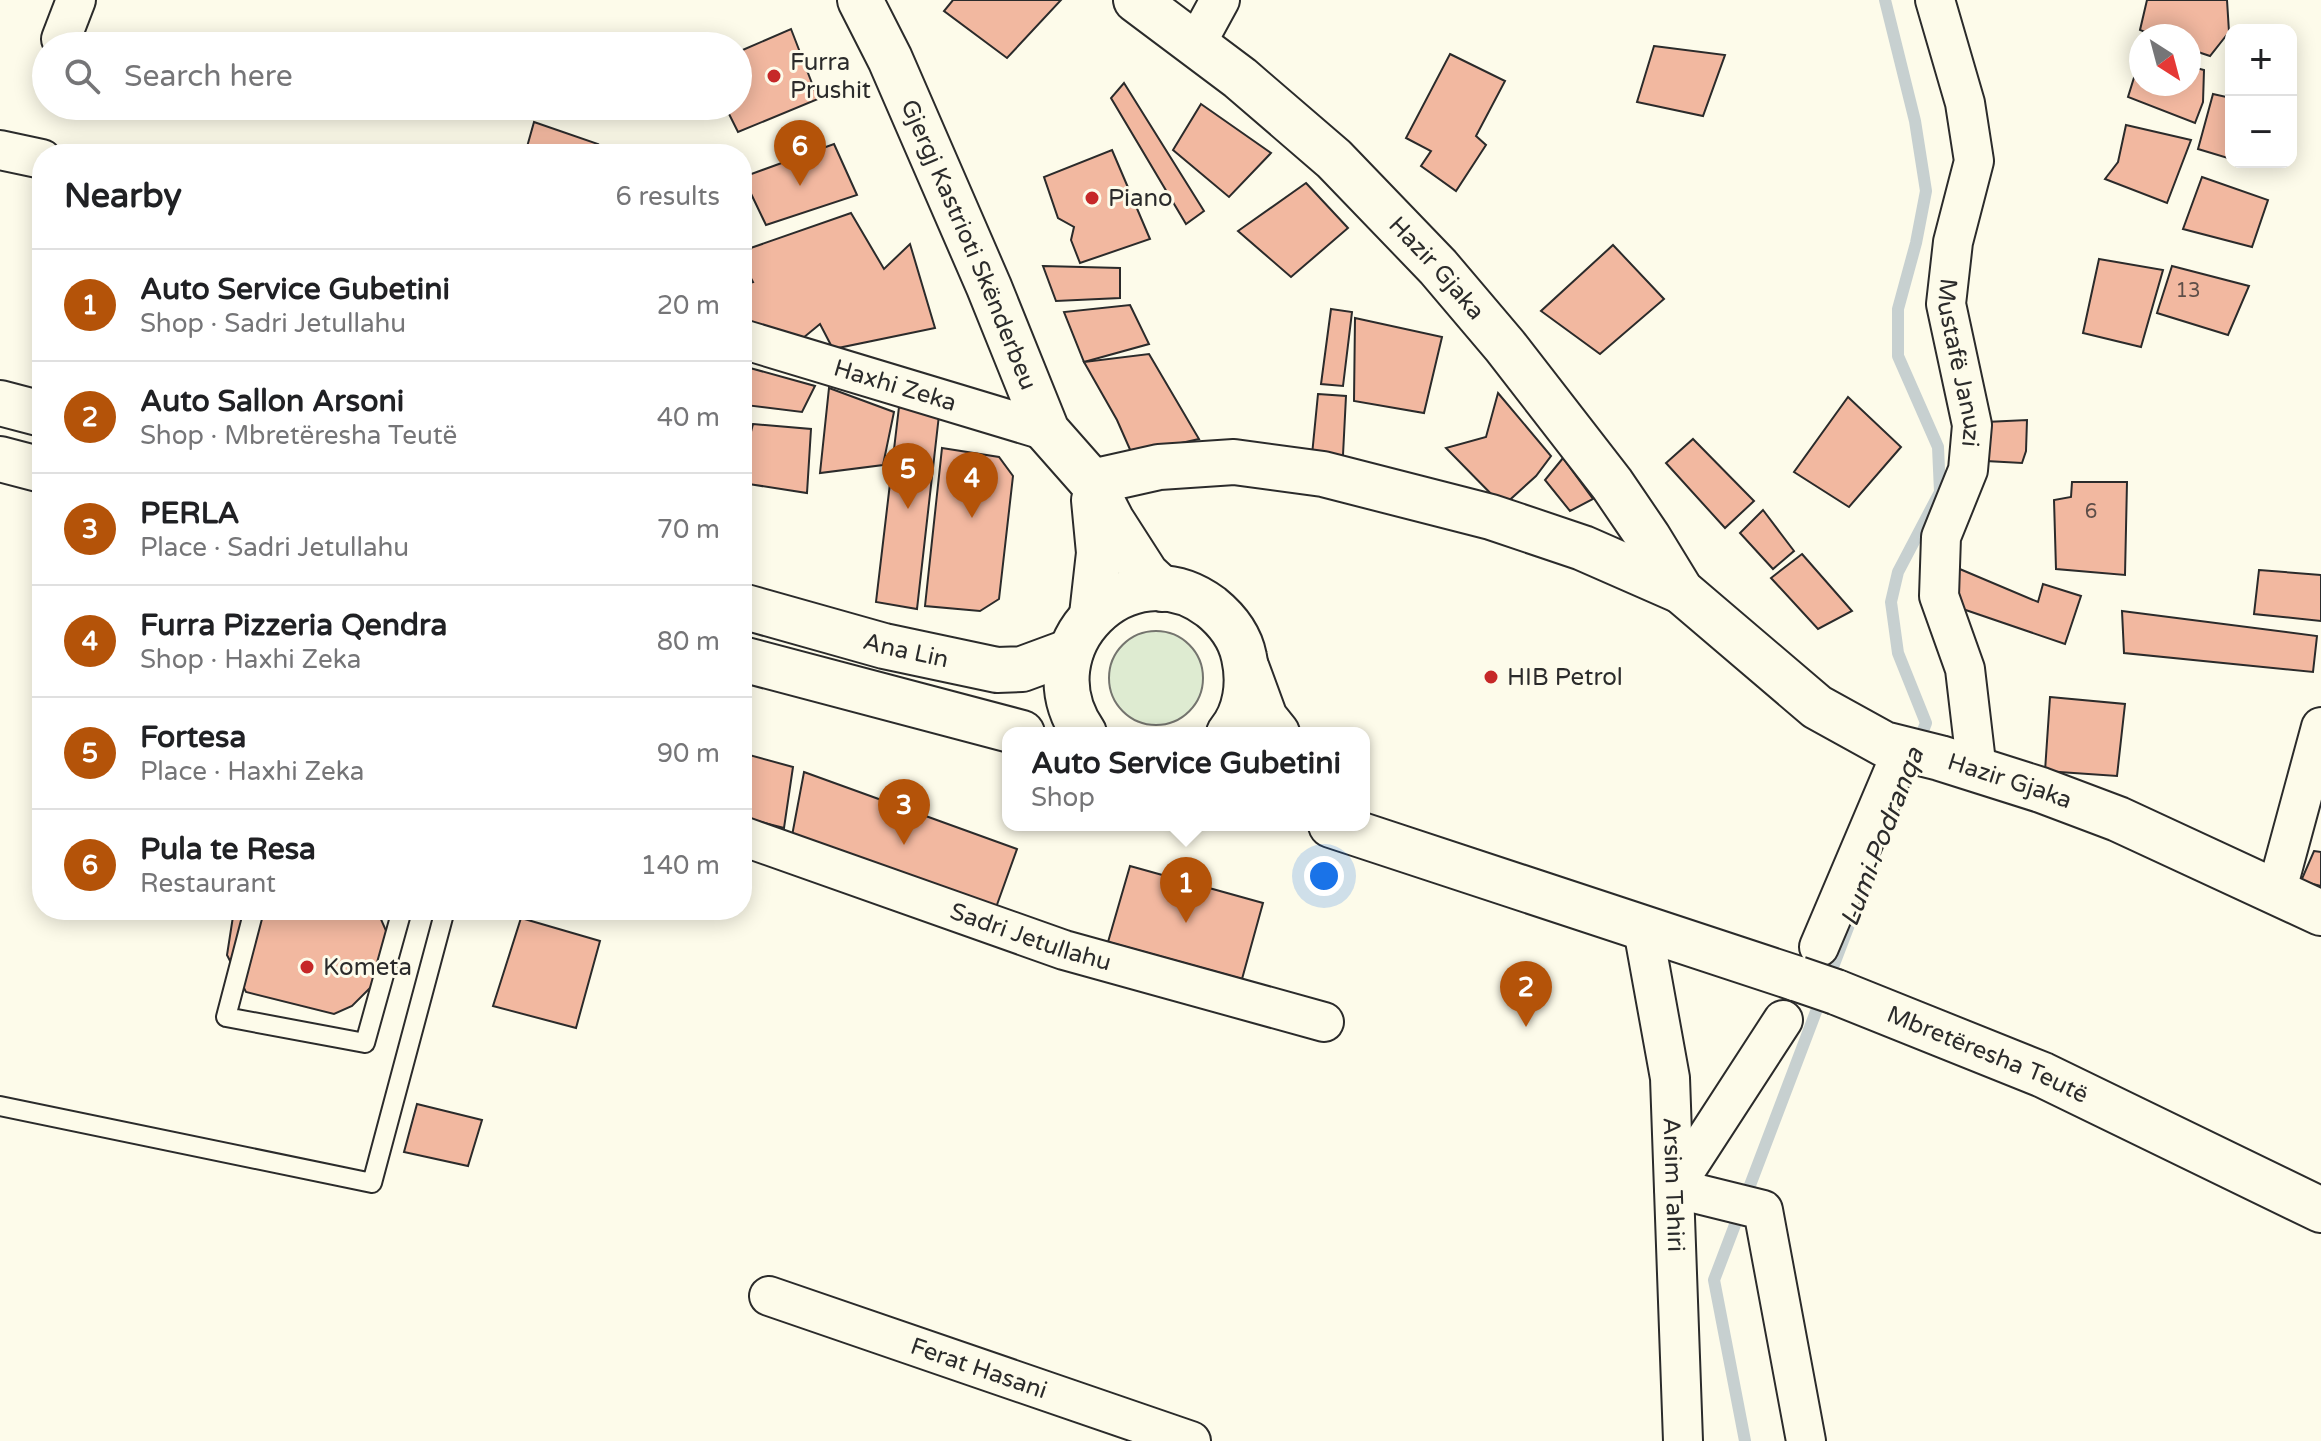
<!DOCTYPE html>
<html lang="en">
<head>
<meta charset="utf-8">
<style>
  body { margin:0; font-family:"Varela Round",sans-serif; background:#f6f6f6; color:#202124 }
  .controls { position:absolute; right:24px; top:24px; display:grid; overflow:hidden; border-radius:16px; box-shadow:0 4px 20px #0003 }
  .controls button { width:72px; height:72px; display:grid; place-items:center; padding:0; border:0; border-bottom:2px solid #e0e0e0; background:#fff; color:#202124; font:40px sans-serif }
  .compass { position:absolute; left:2129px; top:24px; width:72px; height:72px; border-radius:50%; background:#fff; box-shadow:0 4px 20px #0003; rotate:144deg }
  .you { position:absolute; left:1324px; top:876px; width:28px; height:28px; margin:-20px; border:6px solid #fff; border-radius:50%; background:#1a73e8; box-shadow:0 0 0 12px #1a73e833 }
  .badge { display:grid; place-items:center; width:52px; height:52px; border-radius:50%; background:#b45309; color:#fff; font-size:26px; font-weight:700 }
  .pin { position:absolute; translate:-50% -66px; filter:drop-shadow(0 2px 4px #0008) }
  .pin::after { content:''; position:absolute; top:42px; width:28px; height:24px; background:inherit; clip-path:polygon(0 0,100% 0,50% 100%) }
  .popup { position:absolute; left:1002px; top:727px; width:368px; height:104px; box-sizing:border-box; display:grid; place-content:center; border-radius:16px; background:#fff; filter:drop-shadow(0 2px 6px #0005); font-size:26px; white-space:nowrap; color:#757577 }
  .popup b { font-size:30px; color:#202124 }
  .popup::after { content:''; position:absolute; left:50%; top:100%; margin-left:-16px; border:16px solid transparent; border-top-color:#fff }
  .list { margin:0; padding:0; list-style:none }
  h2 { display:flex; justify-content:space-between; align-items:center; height:104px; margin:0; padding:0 32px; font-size:34px }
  h2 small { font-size:26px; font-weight:400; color:#757577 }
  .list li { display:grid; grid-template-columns:52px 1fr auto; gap:24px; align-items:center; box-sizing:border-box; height:112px; padding:0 32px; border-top:2px solid #e0e0e0 }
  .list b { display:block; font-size:30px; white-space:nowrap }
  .list p { margin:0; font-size:26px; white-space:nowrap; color:#757577 }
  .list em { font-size:26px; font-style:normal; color:#757577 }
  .icon { flex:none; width:44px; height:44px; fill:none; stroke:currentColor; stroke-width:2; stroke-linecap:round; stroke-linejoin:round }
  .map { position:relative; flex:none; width:2321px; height:1441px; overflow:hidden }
  .search { position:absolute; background:#fff; box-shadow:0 4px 20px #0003; left:32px; top:32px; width:720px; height:88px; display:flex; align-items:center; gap:20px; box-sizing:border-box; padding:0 28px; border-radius:44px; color:#757577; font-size:30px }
  .panel { position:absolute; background:#fff; box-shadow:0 4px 20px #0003; left:32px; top:144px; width:720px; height:776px; border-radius:32px }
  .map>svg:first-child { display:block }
  .green { fill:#deebd1; stroke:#74746e; stroke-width:2 }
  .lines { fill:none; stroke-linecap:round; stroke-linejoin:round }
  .stream { stroke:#c7d0d0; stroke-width:12 }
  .building { fill:#f2b8a0; stroke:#2b2b2b; stroke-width:2 }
  .lane-casing { stroke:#2b2b2b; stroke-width:22 }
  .street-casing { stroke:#2b2b2b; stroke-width:42 }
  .secondary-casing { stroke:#2b2b2b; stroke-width:48 }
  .primary-casing { stroke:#2b2b2b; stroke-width:48 }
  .lane { stroke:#fdfbea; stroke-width:18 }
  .street { stroke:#fdfbea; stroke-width:38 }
  .secondary { stroke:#fdfbea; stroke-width:44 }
  .primary { stroke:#fdfbea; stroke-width:44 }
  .primary-bridge-casing { stroke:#2b2b2b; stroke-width:48; stroke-linecap:butt }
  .primary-bridge { stroke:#fdfbea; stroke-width:44 }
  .poi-dot { fill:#c62828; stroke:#fdfbea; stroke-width:3 }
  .labels { text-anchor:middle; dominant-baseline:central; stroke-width:6; stroke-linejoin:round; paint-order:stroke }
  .number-label { font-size:20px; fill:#5d4e48 }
  .poi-label { font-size:24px; fill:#2b2b2b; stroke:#fdfbea; text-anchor:start }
  .street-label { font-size:24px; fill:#2b2b2b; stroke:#fdfbea }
  .water-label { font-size:26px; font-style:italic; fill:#2b2b2b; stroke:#fdfbea }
</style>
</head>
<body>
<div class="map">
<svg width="2321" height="1441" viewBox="0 0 2321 1441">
  <rect width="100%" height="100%" fill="#fdfbea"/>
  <circle class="green" cx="1156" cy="678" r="47"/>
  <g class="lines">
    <g class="stream">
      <polyline points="1885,0 1915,121 1926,191 1916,243 1898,309 1898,356 1938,447 1940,492 1898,572 1891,602 1898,653 1926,723 1917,746"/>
      <polyline points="1745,1441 1714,1280 1855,909"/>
    </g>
  </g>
  <g class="building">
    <polygon points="953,0 1061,0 1007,58 944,11"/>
    <polygon points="2147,0 2227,0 2229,32 2210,56 2189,49 2189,36 2155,36 2140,30"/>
    <polygon points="791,29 818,99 738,132 725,106 738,106 738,52"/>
    <polygon points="1654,46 1725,55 1703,116 1637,102"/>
    <polygon points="1450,54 1505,81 1476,136 1486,145 1456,191 1421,166 1431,151 1406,138"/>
    <polygon points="2141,55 2141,84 2189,84 2189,66 2204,70 2203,102 2195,123 2128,97"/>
    <polygon points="1124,83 1204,211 1186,224 1111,98"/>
    <polygon points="2213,94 2231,98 2231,159 2198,149"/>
    <polygon points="1201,104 1271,153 1229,197 1173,150"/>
    <polygon points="534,122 598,144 594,154 525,154"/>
    <polygon points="2126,125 2191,140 2167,203 2105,179 2118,162"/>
    <polygon points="834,144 857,195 766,225 743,177"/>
    <polygon points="1112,150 1150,239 1080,263 1071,240 1074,227 1058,218 1044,177"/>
    <polygon points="2202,177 2268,200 2252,247 2183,229"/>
    <polygon points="1306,183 1348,228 1291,277 1238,231"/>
    <polygon points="851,213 884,269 910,244 935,328 833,349 820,324 797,343 742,329 742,285 753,282 742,261 742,251"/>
    <polygon points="1613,245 1664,299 1600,354 1541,311"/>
    <polygon points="2099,259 2163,270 2141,347 2083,333"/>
    <polygon points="1043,266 1120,268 1120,298 1056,301"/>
    <polygon points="2172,266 2249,286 2228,335 2157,313"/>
    <polygon points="1130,305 1149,344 1084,362 1064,312"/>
    <polygon points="1331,309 1352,312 1343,386 1321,384"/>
    <polygon points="1355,318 1442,337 1424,413 1354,401"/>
    <polygon points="1149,354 1199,439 1132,454 1117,420 1084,362"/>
    <polygon points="750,368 815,386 802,412 745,405"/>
    <polygon points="829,388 894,412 883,465 820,473"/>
    <polygon points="1498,393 1551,456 1536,476 1503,506 1446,448 1486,437"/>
    <polygon points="1318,394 1346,396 1343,455 1312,455"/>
    <polygon points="1848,397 1901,447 1849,507 1794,472"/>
    <polygon points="899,407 939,415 917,609 876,602"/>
    <polygon points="2027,420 2026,451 2022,463 1986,461 1986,422"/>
    <polygon points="753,424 811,429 807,493 742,483 742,467"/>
    <polygon points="1693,439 1754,501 1725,528 1666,463"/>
    <polygon points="942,448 999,457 1013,476 999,599 980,611 925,606"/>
    <polygon points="1563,458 1593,499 1570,511 1545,480"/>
    <polygon points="2072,482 2127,482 2125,575 2056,569 2054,500 2071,497"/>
    <polygon points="1763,510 1794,551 1773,569 1740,533"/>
    <polygon points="1802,554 1852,611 1818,629 1771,578"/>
    <polygon points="1955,567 2038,602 2043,584 2081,596 2065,644 1951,605"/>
    <polygon points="2259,570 2321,575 2321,621 2254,614"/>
    <polygon points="2122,611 2317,636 2313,672 2124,653"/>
    <polygon points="2050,697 2125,704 2117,776 2045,771"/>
    <polygon points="742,753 793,767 784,828 742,817"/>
    <polygon points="804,772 1017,849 994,913 791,841"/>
    <polygon points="2314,851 2321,852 2321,886 2301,881"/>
    <polygon points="1130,866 1263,903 1242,979 1108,942"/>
    <polygon points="234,910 377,910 387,933 379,979 352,1006 334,1014 246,992 227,955"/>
    <polygon points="521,918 600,941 576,1028 493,1006"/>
    <polygon points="417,1104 482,1120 468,1166 404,1152"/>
  </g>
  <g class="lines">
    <defs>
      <g id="lane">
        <polyline points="254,910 226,1017 365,1043 402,910"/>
        <polyline points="0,1106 372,1183 445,910"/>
      </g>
      <g id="street">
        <path id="s1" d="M1935,0L1965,103L1974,161L1953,242L1946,304L1972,425L1968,470L1941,537L1939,596L1965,669L1977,771"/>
        <polyline points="61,39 76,0"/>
        <polyline points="1196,44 1220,0"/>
        <polyline points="0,150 42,159"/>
        <path id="s2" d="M742,339L1047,431"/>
        <path id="s3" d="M742,836L1064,950L1324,1022"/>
        <polyline points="2276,893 2321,727"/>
        <path id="s4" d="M1643,929L1670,1078L1683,1441"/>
        <polyline points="1819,947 1903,749"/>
        <polyline points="1783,1020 1674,1188 1763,1210 1806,1441"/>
        <path id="s5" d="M769,1296L1191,1441"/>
      </g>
      <g id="secondary">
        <path id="s6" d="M860,0L890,59L989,287L1047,431L1092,482L1112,521L1146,574L1162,589"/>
        <path id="s7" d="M1136,0L1240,78L1334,159L1438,267L1505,346L1612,484L1648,537L1681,591L1817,707L1884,744L1940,758L2041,790L2118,819L2321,913"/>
        <polyline points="1092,482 1159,467 1234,462 1323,474 1491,517 1583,548 1681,591"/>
        <polyline points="1092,615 1099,553 1094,500"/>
      </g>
      <g id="primary">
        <polyline points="0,403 42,414"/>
        <polyline points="0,459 42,470"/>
        <path id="s8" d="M742,606L884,646L997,670L1022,669L1071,651"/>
        <polyline points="742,659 1022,733"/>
        <polyline points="1247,669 1265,718 1277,733"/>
        <path d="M1084,733C1025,648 1128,545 1211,607C1227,620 1240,637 1244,657C1250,683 1246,713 1229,733"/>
        <polyline points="1331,825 1798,979"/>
        <path id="s9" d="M1836,992L2043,1075L2321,1210"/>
      </g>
    </defs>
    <use href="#lane" class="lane-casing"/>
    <use href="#street" class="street-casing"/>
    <use href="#secondary" class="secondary-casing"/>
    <use href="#primary" class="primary-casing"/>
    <use href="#lane" class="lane"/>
    <use href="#street" class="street"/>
    <use href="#secondary" class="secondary"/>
    <use href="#primary" class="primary"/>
    <defs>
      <polyline id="primary-bridge" points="1798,979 1836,992"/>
    </defs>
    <use href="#primary-bridge" class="primary-bridge-casing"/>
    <use href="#primary-bridge" class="primary-bridge"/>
  </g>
  <g class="poi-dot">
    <circle cx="774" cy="76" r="8"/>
    <circle cx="1092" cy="198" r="8"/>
    <circle cx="1491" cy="677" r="8"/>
    <circle cx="307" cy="967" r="8"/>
  </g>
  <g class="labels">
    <g class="number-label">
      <text x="2188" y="291">13</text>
      <text x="2091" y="512">6</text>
    </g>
    <g class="poi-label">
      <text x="790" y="62">Furra<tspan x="790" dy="28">Prushit</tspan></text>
      <text x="1108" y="198">Piano</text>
      <text x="1507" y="677">HIB Petrol</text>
      <text x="323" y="967">Kometa</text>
    </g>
    <g class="street-label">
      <text stroke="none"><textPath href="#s6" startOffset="268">Gjergj Kastrioti Skënderbeu</textPath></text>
      <text stroke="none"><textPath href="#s7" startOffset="404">Hazir Gjaka</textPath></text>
      <text stroke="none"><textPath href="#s1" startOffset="372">Mustafë Januzi</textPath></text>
      <text stroke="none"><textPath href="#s2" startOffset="160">Haxhi Zeka</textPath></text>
      <text stroke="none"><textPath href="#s8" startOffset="170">Ana Lin</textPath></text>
      <text stroke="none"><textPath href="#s7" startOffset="1196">Hazir Gjaka</textPath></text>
      <text stroke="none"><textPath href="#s3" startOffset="306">Sadri Jetullahu</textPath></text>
      <text stroke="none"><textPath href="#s9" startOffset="164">Mbretëresha Teutë</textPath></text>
      <text stroke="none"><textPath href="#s4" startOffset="258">Arsim Tahiri</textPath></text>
      <text stroke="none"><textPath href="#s5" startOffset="222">Ferat Hasani</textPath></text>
    </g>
    <g class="water-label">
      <text transform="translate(1882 837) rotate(-69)">Lumi Podranqa</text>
    </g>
  </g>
</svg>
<div class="controls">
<button>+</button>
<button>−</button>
</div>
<svg class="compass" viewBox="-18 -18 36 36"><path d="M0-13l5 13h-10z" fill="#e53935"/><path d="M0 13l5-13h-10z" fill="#757577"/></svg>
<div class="you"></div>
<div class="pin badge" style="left:1186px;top:923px">1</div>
<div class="popup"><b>Auto Service Gubetini</b>Shop</div>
<div class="pin badge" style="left:1526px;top:1027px">2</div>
<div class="pin badge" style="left:904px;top:845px">3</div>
<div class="pin badge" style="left:972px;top:518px">4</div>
<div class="pin badge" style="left:908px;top:509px">5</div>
<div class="pin badge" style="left:800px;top:186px">6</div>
<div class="search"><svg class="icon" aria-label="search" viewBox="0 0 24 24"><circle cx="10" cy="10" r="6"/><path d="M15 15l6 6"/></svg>Search here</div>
<section class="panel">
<h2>Nearby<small>6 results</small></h2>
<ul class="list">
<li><span class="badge">1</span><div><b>Auto Service Gubetini</b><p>Shop · Sadri Jetullahu</p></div><em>20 m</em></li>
<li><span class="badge">2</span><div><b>Auto Sallon Arsoni</b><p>Shop · Mbretëresha Teutë</p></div><em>40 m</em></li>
<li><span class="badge">3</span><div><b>PERLA</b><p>Place · Sadri Jetullahu</p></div><em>70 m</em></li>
<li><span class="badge">4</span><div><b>Furra Pizzeria Qendra</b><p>Shop · Haxhi Zeka</p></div><em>80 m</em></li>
<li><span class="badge">5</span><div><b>Fortesa</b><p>Place · Haxhi Zeka</p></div><em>90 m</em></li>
<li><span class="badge">6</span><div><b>Pula te Resa</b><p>Restaurant</p></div><em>140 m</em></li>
</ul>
</section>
</div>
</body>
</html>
